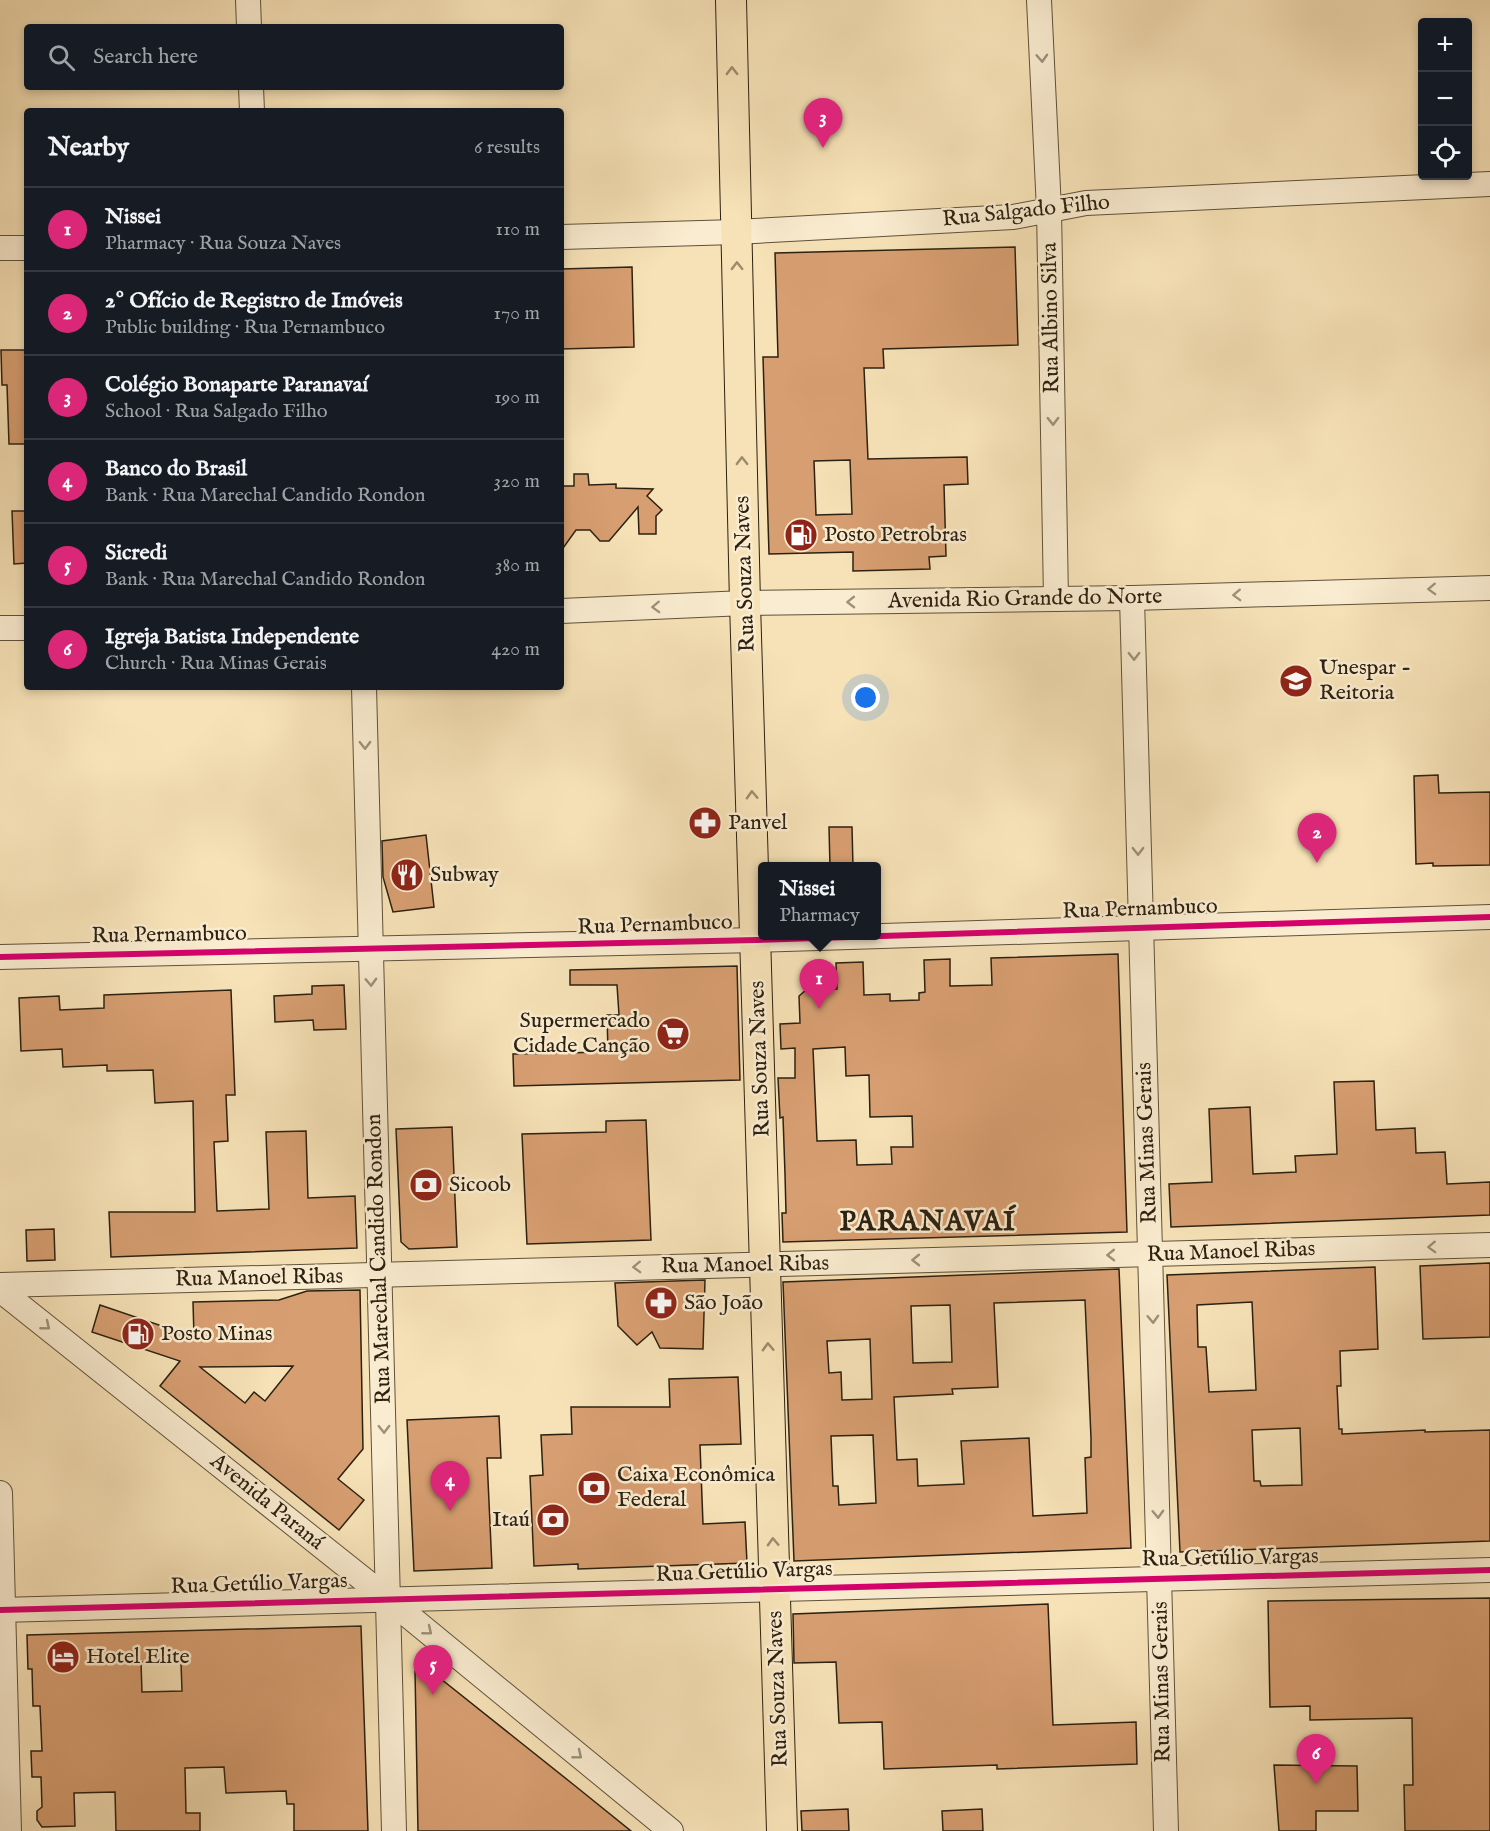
<!DOCTYPE html>
<html lang="en">
<head>
<meta charset="utf-8">
<style>
  body { margin:0; font-family:"IM FELL English",serif; background:#242831; color:#f1f3f6 }
  .controls { position:absolute; right:18px; top:18px; display:grid; overflow:hidden; border-radius:6px; box-shadow:0 3px 9px #0003 }
  .controls button { width:54px; height:54px; display:grid; place-items:center; padding:0; border:0; border-bottom:2px solid #363941; background:#171b24; color:#f1f3f6; font:30px sans-serif }
  .you { position:absolute; left:866px; top:698px; width:21px; height:21px; margin:-15px; border:4px solid #fff; border-radius:50%; background:#1a73e8; box-shadow:0 0 0 9px #1a73e833 }
  .badge { display:grid; place-items:center; width:39px; height:39px; border-radius:50%; background:#db2777; color:#fff; font-size:20px; font-weight:700 }
  .pin { position:absolute; translate:-50% -50px; filter:drop-shadow(0 2px 3px #0008) }
  .pin::after { content:''; position:absolute; top:32px; width:21px; height:18px; background:inherit; clip-path:polygon(0 0,100% 0,50% 100%) }
  .popup { position:absolute; left:758px; top:862px; width:123px; height:78px; box-sizing:border-box; display:grid; place-content:center; border-radius:6px; background:#171b24; filter:drop-shadow(0 2px 4px #0005); font-size:20px; white-space:nowrap; color:#9ea1a6 }
  .popup b { font-size:22px; color:#f1f3f6 }
  .popup::after { content:''; position:absolute; left:50%; top:100%; margin-left:-12px; border:12px solid transparent; border-top-color:#171b24 }
  .list { margin:0; padding:0; list-style:none }
  h2 { display:flex; justify-content:space-between; align-items:center; height:78px; margin:0; padding:0 24px; font-size:26px }
  h2 small { font-size:20px; font-weight:400; color:#9ea1a6 }
  .list li { display:grid; grid-template-columns:39px 1fr auto; gap:18px; align-items:center; box-sizing:border-box; height:84px; padding:0 24px; border-top:2px solid #363941 }
  .list b { display:block; font-size:22px; white-space:nowrap }
  .list p { margin:0; font-size:20px; white-space:nowrap; color:#9ea1a6 }
  .list em { font-size:20px; font-style:normal; color:#9ea1a6 }
  .icon { flex:none; width:33px; height:33px; fill:none; stroke:currentColor; stroke-width:2; stroke-linecap:round; stroke-linejoin:round }
  .map { position:relative; flex:none; width:1490px; height:1831px; overflow:hidden }
  .search { position:absolute; background:#171b24; box-shadow:0 3px 9px #0003; left:24px; top:24px; width:540px; height:66px; display:flex; align-items:center; gap:15px; box-sizing:border-box; padding:0 21px; border-radius:6px; color:#9ea1a6; font-size:22px }
  .panel { position:absolute; background:#171b24; box-shadow:0 3px 9px #0003; left:24px; top:108px; width:540px; height:582px; border-radius:6px }
  .map>svg:first-child { display:block }
  .building { fill:#d79e71; stroke:#2c2111; stroke-width:1.5; fill-rule:evenodd }
  .lines { fill:none; stroke-linecap:round; stroke-linejoin:round }
  .minor-casing { stroke:#5f513a; stroke-width:26 }
  .major-casing { stroke:#2c2111; stroke-width:32 }
  .minor { stroke:#faecd0; stroke-width:24 }
  .major { stroke:#f7e2b7; stroke-width:30 }
  .cycleway-casing { stroke:#faecd0; stroke-width:10 }
  .cycleway { stroke:#d6006c; stroke-width:6 }
  .oneway { stroke:#9d917a }
  .oneway2 { stroke:#9c8b6c }
  .labels { text-anchor:middle; dominant-baseline:central; stroke-width:5; stroke-linejoin:round; paint-order:stroke }
  .street-label { font-size:22px; fill:#2c2111; stroke:#faecd0 }
  .poi-label { font-size:22px; fill:#2c2111; stroke:#faecd0; text-anchor:start }
  .district-label { font-size:28px; font-weight:bold; letter-spacing:1.5px; fill:#2c2111; stroke:#faecd0 }
</style>
</head>
<body>
<div class="map">
<svg width="1490" height="1831" viewBox="0 0 1490 1831">
  <rect width="100%" height="100%" fill="#f7e2b7"/>
  <filter id="stains"><feTurbulence type="fractalNoise" baseFrequency=".00333" numOctaves="4"/><feColorMatrix values="0 0 0 0 .2 0 0 0 0 .09 0 0 0 0 .02 0 0 0 .5 -.17"/></filter>
  <radialGradient id="worn" r=".72"><stop offset=".6" stop-color="#630" stop-opacity="0"/><stop offset="1" stop-color="#630" stop-opacity=".3"/></radialGradient>
  <g class="building">
    <path d="M1015,247L1018,345L883,349L884,368H864L868,459L967,457L968,484L944,485L946,556L929,557L930,569L853,571V552L769,554L763,357H778L775,253ZM850,460L852,514L816,515L814,461Z"/>
    <polygon points="632,267 634,347 561,349 561,269"/>
    <polygon points="1,350 27,350 27,444 9,444 7,385 2,385"/>
    <polygon points="574,474 588,474 589,485 616,484 616,488 653,489 647,496 662,510 656,516 656,534 639,534 638,507 609,541 600,541 590,530 576,530 561,551 561,486 574,486"/>
    <polygon points="12,511 27,511 27,563 14,564"/>
    <polygon points="1438,775 1439,793 1490,792 1490,865 1433,866 1433,863 1416,864 1414,776"/>
    <polygon points="829,827 852,827 853,867 830,867"/>
    <polygon points="426,835 434,907 393,912 383,877 382,841"/>
    <path d="M1118,954L1127,1232L783,1242L782,1213H786L785,1174L783,1117L780,1118L778,1078H795V1048L781,1049L780,1024L800,1023L799,996L806,990L837,989L836,963L863,962L864,995L890,994V1001L919,1000V993L925,992L924,960L950,959V986L992,985L991,958ZM845,1047L846,1076L869,1075L870,1117L912,1116L913,1147H891L892,1164L857,1165L856,1140L817,1141L813,1049Z"/>
    <polygon points="737,966 740,1080 514,1086 513,1054 608,1052 607,1015 619,1015 617,985 570,985 570,970"/>
    <polygon points="344,985 346,1029 314,1030 313,1020 275,1022 274,996 312,994 312,986"/>
    <polygon points="231,990 235,1095 226,1095 228,1141 214,1142 217,1211 269,1209 266,1132 306,1131 308,1198 355,1196 357,1248 111,1257 109,1212 195,1212 193,1101 155,1103 153,1070 107,1071 107,1065 63,1067 62,1049 21,1051 19,998 59,996 60,1010 104,1008 104,995"/>
    <polygon points="1374,1081 1376,1130 1415,1128 1416,1153 1445,1152 1447,1184 1490,1182 1490,1215 1171,1227 1169,1184 1212,1182 1209,1109 1250,1107 1253,1174 1296,1172 1295,1156 1337,1154 1334,1082"/>
    <polygon points="646,1120 651,1240 527,1244 522,1134 606,1132 606,1121"/>
    <polygon points="452,1127 457,1247 409,1249 401,1242 396,1129"/>
    <polygon points="54,1229 55,1260 27,1261 26,1230"/>
    <polygon points="1490,1263 1490,1337 1423,1339 1420,1266"/>
    <path d="M1375,1267L1378,1349L1340,1351L1341,1386H1337L1339,1429H1342V1434L1425,1430V1432L1490,1430V1541L1180,1552L1167,1275ZM1252,1302L1256,1390L1209,1392L1206,1347H1198L1197,1305ZM1300,1428L1302,1485L1261,1486L1260,1481H1254L1252,1430Z"/>
    <path d="M1119,1269L1131,1548L794,1561L783,1282ZM1085,1300L1091,1438V1457L1085,1458L1087,1513L1033,1516L1029,1438L961,1441L964,1484L918,1486L917,1459L897,1460L894,1397L953,1394L952,1389L998,1387L994,1303ZM950,1305L952,1362L913,1363L911,1306ZM870,1339L872,1399L842,1400L841,1372L829,1373L827,1341ZM873,1435L876,1503L839,1505L838,1486H833L831,1436Z"/>
    <polygon points="705,1280 703,1349 660,1348 652,1332 637,1345 618,1326 615,1283"/>
    <path d="M360,1290L363,1449L338,1479L364,1500L339,1530L160,1386L180,1361L92,1332L100,1305L194,1337L193,1302L279,1300L307,1291ZM293,1366L265,1401L254,1392L245,1403L200,1367Z"/>
    <polygon points="738,1377 741,1444 700,1445 703,1524 745,1522 747,1563 578,1569 578,1564 534,1566 530,1476 543,1475 541,1435 572,1434 571,1407 670,1407 669,1379"/>
    <polygon points="499,1416 501,1458 487,1458 492,1568 414,1571 407,1420"/>
    <polygon points="1490,1598 1490,1831 1405,1831 1404,1785 1413,1785 1412,1718 1310,1720 1310,1706 1270,1707 1268,1601"/>
    <polygon points="1048,1604 1053,1725 1136,1722 1137,1764 997,1769 997,1765 884,1769 882,1722 839,1723 836,1662 794,1663 793,1614"/>
    <path d="M361,1626L368,1831H294V1804H287L286,1791L226,1793L224,1767L185,1768L186,1813H200V1831H116L115,1792L74,1793L75,1826L42,1827L37,1820V1811L42,1807L41,1777H32L31,1751H42L40,1706H33L32,1669H28L27,1635ZM175,1661L181,1663L182,1691L142,1692L141,1662Z"/>
    <polygon points="426,1667 574,1785 631,1831 418,1831 415,1671"/>
    <polygon points="1274,1765 1357,1766 1358,1811 1316,1811 1316,1831 1279,1831"/>
    <polygon points="848,1809 849,1831 802,1831 801,1811"/>
    <polygon points="982,1809 983,1831 943,1831 942,1811"/>
  </g>
  <g class="lines">
    <defs>
      <g id="minor">
        <polyline points="248,0 249,27"/>
        <polyline points="1039,0 1049,210 1056,599"/>
        <polyline points="251,87 252,111"/>
        <polyline points="561,237 736,232 1013,217 1086,203 1490,184"/>
        <polyline points="0,248 27,248"/>
        <polyline points="1132,598 1166,1831"/>
        <polyline points="561,611 745,603 1132,598 1490,588"/>
        <polyline points="0,628 27,628"/>
        <polyline points="364,687 394,1831"/>
        <polyline points="0,957 757,940 1490,917"/>
        <polyline points="0,1285 1490,1245"/>
        <polyline points="0,1290 388,1599 671,1831"/>
        <polyline points="0,1493 9,1831"/>
        <polyline points="0,1610 1490,1570"/>
      </g>
      <polyline id="major" points="731,0 745,603 782,1831"/>
    </defs>
    <use href="#minor" class="minor-casing"/>
    <use href="#major" class="major-casing"/>
    <use href="#minor" class="minor"/>
    <use href="#major" class="major"/>
    <defs>
      <g id="cycleway">
        <polyline points="0,957 757,940 1490,917"/>
        <polyline points="0,1610 1490,1570"/>
      </g>
    </defs>
    <use href="#cycleway" class="cycleway-casing"/>
    <use href="#cycleway" class="cycleway"/>
  </g>
  <defs><path id="oneway-chevron" d="M-2-3.5L2.5 0L-2 3.5" fill="none" stroke-width="1.6" stroke-linecap="round" stroke-linejoin="round" transform="scale(1.5)"/></defs>
  <g class="oneway">
    <use href="#oneway-chevron" transform="translate(1042 58) rotate(87)"/>
    <use href="#oneway-chevron" transform="translate(1053 421) rotate(89)"/>
    <use href="#oneway-chevron" transform="translate(1432 589) rotate(178)"/>
    <use href="#oneway-chevron" transform="translate(1237 595) rotate(178)"/>
    <use href="#oneway-chevron" transform="translate(851 602) rotate(179)"/>
    <use href="#oneway-chevron" transform="translate(656 607) rotate(178)"/>
    <use href="#oneway-chevron" transform="translate(1134 656) rotate(89)"/>
    <use href="#oneway-chevron" transform="translate(365 745) rotate(89)"/>
    <use href="#oneway-chevron" transform="translate(1138 851) rotate(89)"/>
    <use href="#oneway-chevron" transform="translate(371 982) rotate(88)"/>
    <use href="#oneway-chevron" transform="translate(1432 1247) rotate(178)"/>
    <use href="#oneway-chevron" transform="translate(1111 1255) rotate(179)"/>
    <use href="#oneway-chevron" transform="translate(916 1260) rotate(179)"/>
    <use href="#oneway-chevron" transform="translate(637 1267) rotate(178)"/>
    <use href="#oneway-chevron" transform="translate(1153 1319) rotate(88)"/>
    <use href="#oneway-chevron" transform="translate(46 1326) rotate(39)"/>
    <use href="#oneway-chevron" transform="translate(384 1429) rotate(89)"/>
    <use href="#oneway-chevron" transform="translate(1158 1514) rotate(88)"/>
    <use href="#oneway-chevron" transform="translate(428 1631) rotate(39)"/>
    <use href="#oneway-chevron" transform="translate(578 1755) rotate(39)"/>
  </g>
  <g class="oneway2">
    <use href="#oneway-chevron" transform="translate(732 71) rotate(-91)"/>
    <use href="#oneway-chevron" transform="translate(737 266) rotate(-91)"/>
    <use href="#oneway-chevron" transform="translate(742 461) rotate(-91)"/>
    <use href="#oneway-chevron" transform="translate(752 795) rotate(-92)"/>
    <use href="#oneway-chevron" transform="translate(768 1347) rotate(-92)"/>
    <use href="#oneway-chevron" transform="translate(773 1542) rotate(-92)"/>
  </g>
  <defs>
    <symbol id="fuel-disc" viewBox="-11 -11 22 22"><circle r="9.5" fill="#8f2418" stroke="#faecd0"/><path d="M-5.5-6h7V0h2V4h1.3V-2.5L3-4.5l.8-.8L6-3V5H2.5V1h-1V6h-7ZM-4.2-4.7v3.2H.2V-4.7Z" fill="#fff"/></symbol>
    <symbol id="university-disc" viewBox="-11 -11 22 22"><circle r="9.5" fill="#8f2418" stroke="#faecd0"/><path d="M0-5L7-2L0 1L-7-2ZM-4 1L0 2.5L4 1V4Q0 6-4 4Z" fill="#fff"/></symbol>
    <symbol id="pharmacy-disc" viewBox="-11 -11 22 22"><circle r="9.5" fill="#8f2418" stroke="#faecd0"/><path d="M-2-6h4v4h4v4h-4v4h-4v-4h-4v-4h4Z" fill="#fff"/></symbol>
    <symbol id="restaurant-disc" viewBox="-11 -11 22 22"><circle r="9.5" fill="#8f2418" stroke="#faecd0"/><path d="M-5-6h1v4h1v-4h1v4h1v-4h1v5L-1.5 .5V6h-2V.5L-5-1ZM5-6V6H3V1.5H1.5Q1.5-4 5-6Z" fill="#fff"/></symbol>
    <symbol id="supermarket-disc" viewBox="-11 -11 22 22"><circle r="9.5" fill="#8f2418" stroke="#faecd0"/><path d="M-6-5.5h2.5l.6 2H6L4.5 2H-2.5L-4.4-4H-6ZM-1.5 3.2a1.3 1.3 0 1 0 .1 0ZM3 3.2a1.3 1.3 0 1 0 .1 0Z" fill="#fff"/></symbol>
    <symbol id="bank-disc" viewBox="-11 -11 22 22"><circle r="9.5" fill="#8f2418" stroke="#faecd0"/><path d="M-6-4H6V4H-6ZM0-2.3a2.3 2.3 0 1 0 0 4.6a2.3 2.3 0 1 0 0-4.6Z" fill="#fff"/></symbol>
    <symbol id="hotel-disc" viewBox="-11 -11 22 22"><circle r="9.5" fill="#8f2418" stroke="#faecd0"/><path d="M-6-4.5h1.5V1H6V5H4.5V3h-9V5H-6ZM-4 0a1.8 1.8 0 1 1 3.6 0ZM.5 0V-2.5h3Q6-2.5 6 0Z" fill="#fff"/></symbol>
  </defs>
  <g fill-rule="evenodd">
    <use href="#fuel-disc" x="782" y="516" width="38" height="38"/>
    <use href="#university-disc" x="1277" y="662" width="38" height="38"/>
    <use href="#pharmacy-disc" x="686" y="804" width="38" height="38"/>
    <use href="#restaurant-disc" x="388" y="856" width="38" height="38"/>
    <use href="#supermarket-disc" x="654" y="1015" width="38" height="38"/>
    <use href="#bank-disc" x="407" y="1166" width="38" height="38"/>
    <use href="#pharmacy-disc" x="642" y="1284" width="38" height="38"/>
    <use href="#fuel-disc" x="119" y="1315" width="38" height="38"/>
    <use href="#bank-disc" x="575" y="1469" width="38" height="38"/>
    <use href="#bank-disc" x="534" y="1501" width="38" height="38"/>
    <use href="#hotel-disc" x="44" y="1638" width="38" height="38"/>
  </g>
  <g class="labels">
    <g class="street-label">
      <text transform="translate(1026 211) rotate(-6)">Rua Salgado Filho</text>
      <text transform="translate(1051 318) rotate(-91)">Rua Albino Silva</text>
      <text transform="translate(745 574) rotate(-92)">Rua Souza Naves</text>
      <text transform="translate(1025 599) rotate(-1)">Avenida Rio Grande do Norte</text>
      <text transform="translate(1140 909) rotate(-2)">Rua Pernambuco</text>
      <text transform="translate(655 925) rotate(-2)">Rua Pernambuco</text>
      <text transform="translate(169 935) rotate(-1)">Rua Pernambuco</text>
      <text transform="translate(760 1059) rotate(-92)">Rua Souza Naves</text>
      <text transform="translate(1147 1143) rotate(-92)">Rua Minas Gerais</text>
      <text transform="translate(1231 1252) rotate(-2)">Rua Manoel Ribas</text>
      <text transform="translate(379 1259) rotate(-92)">Rua Marechal Candido Rondon</text>
      <text transform="translate(745 1265) rotate(-1)">Rua Manoel Ribas</text>
      <text transform="translate(259 1278) rotate(-1)">Rua Manoel Ribas</text>
      <text transform="translate(267 1502) rotate(39)">Avenida Paraná</text>
      <text transform="translate(1230 1558) rotate(-1)">Rua Getúlio Vargas</text>
      <text transform="translate(744 1572) rotate(-2)">Rua Getúlio Vargas</text>
      <text transform="translate(259 1584) rotate(-2)">Rua Getúlio Vargas</text>
      <text transform="translate(1162 1682) rotate(-91)">Rua Minas Gerais</text>
      <text transform="translate(778 1689) rotate(-92)">Rua Souza Naves</text>
    </g>
    <g class="poi-label">
      <text x="824" y="535">Posto Petrobras</text>
      <text x="1319" y="668">Unespar -<tspan x="1319" dy="25">Reitoria</tspan></text>
      <text x="728" y="823">Panvel</text>
      <text x="430" y="875">Subway</text>
      <text x="650" y="1021" text-anchor="end">Supermercado<tspan x="650" dy="25">Cidade Canção</tspan></text>
      <text x="449" y="1185">Sicoob</text>
      <text x="684" y="1303">São João</text>
      <text x="161" y="1334">Posto Minas</text>
      <text x="617" y="1475">Caixa Econômica<tspan x="617" dy="25">Federal</tspan></text>
      <text x="530" y="1520" text-anchor="end">Itaú</text>
      <text x="86" y="1657">Hotel Elite</text>
    </g>
    <g class="district-label">
      <text x="928" y="1222">PARANAVAÍ</text>
    </g>
  </g>
  <rect width="100%" height="100%" filter="url(#stains)"/>
  <rect width="100%" height="100%" fill="url(#worn)"/>
</svg>
<div class="controls">
<button>+</button>
<button>−</button>
<button><svg class="icon" aria-label="locate" viewBox="0 0 24 24"><circle cx="12" cy="12" r="6"/><path d="M12 2v4M12 18v4M2 12h4M18 12h4"/></svg></button>
</div>
<div class="you"></div>
<div class="pin badge" style="left:819px;top:1009px">1</div>
<div class="popup"><b>Nissei</b>Pharmacy</div>
<div class="pin badge" style="left:1317px;top:863px">2</div>
<div class="pin badge" style="left:823px;top:148px">3</div>
<div class="pin badge" style="left:450px;top:1511px">4</div>
<div class="pin badge" style="left:433px;top:1695px">5</div>
<div class="pin badge" style="left:1316px;top:1784px">6</div>
<div class="search"><svg class="icon" aria-label="search" viewBox="0 0 24 24"><circle cx="10" cy="10" r="6"/><path d="M15 15l6 6"/></svg>Search here</div>
<section class="panel">
<h2>Nearby<small>6 results</small></h2>
<ul class="list">
<li><span class="badge">1</span><div><b>Nissei</b><p>Pharmacy · Rua Souza Naves</p></div><em>110 m</em></li>
<li><span class="badge">2</span><div><b>2º Ofício de Registro de Imóveis</b><p>Public building · Rua Pernambuco</p></div><em>170 m</em></li>
<li><span class="badge">3</span><div><b>Colégio Bonaparte Paranavaí</b><p>School · Rua Salgado Filho</p></div><em>190 m</em></li>
<li><span class="badge">4</span><div><b>Banco do Brasil</b><p>Bank · Rua Marechal Candido Rondon</p></div><em>320 m</em></li>
<li><span class="badge">5</span><div><b>Sicredi</b><p>Bank · Rua Marechal Candido Rondon</p></div><em>380 m</em></li>
<li><span class="badge">6</span><div><b>Igreja Batista Independente</b><p>Church · Rua Minas Gerais</p></div><em>420 m</em></li>
</ul>
</section>
</div>
</body>
</html>
